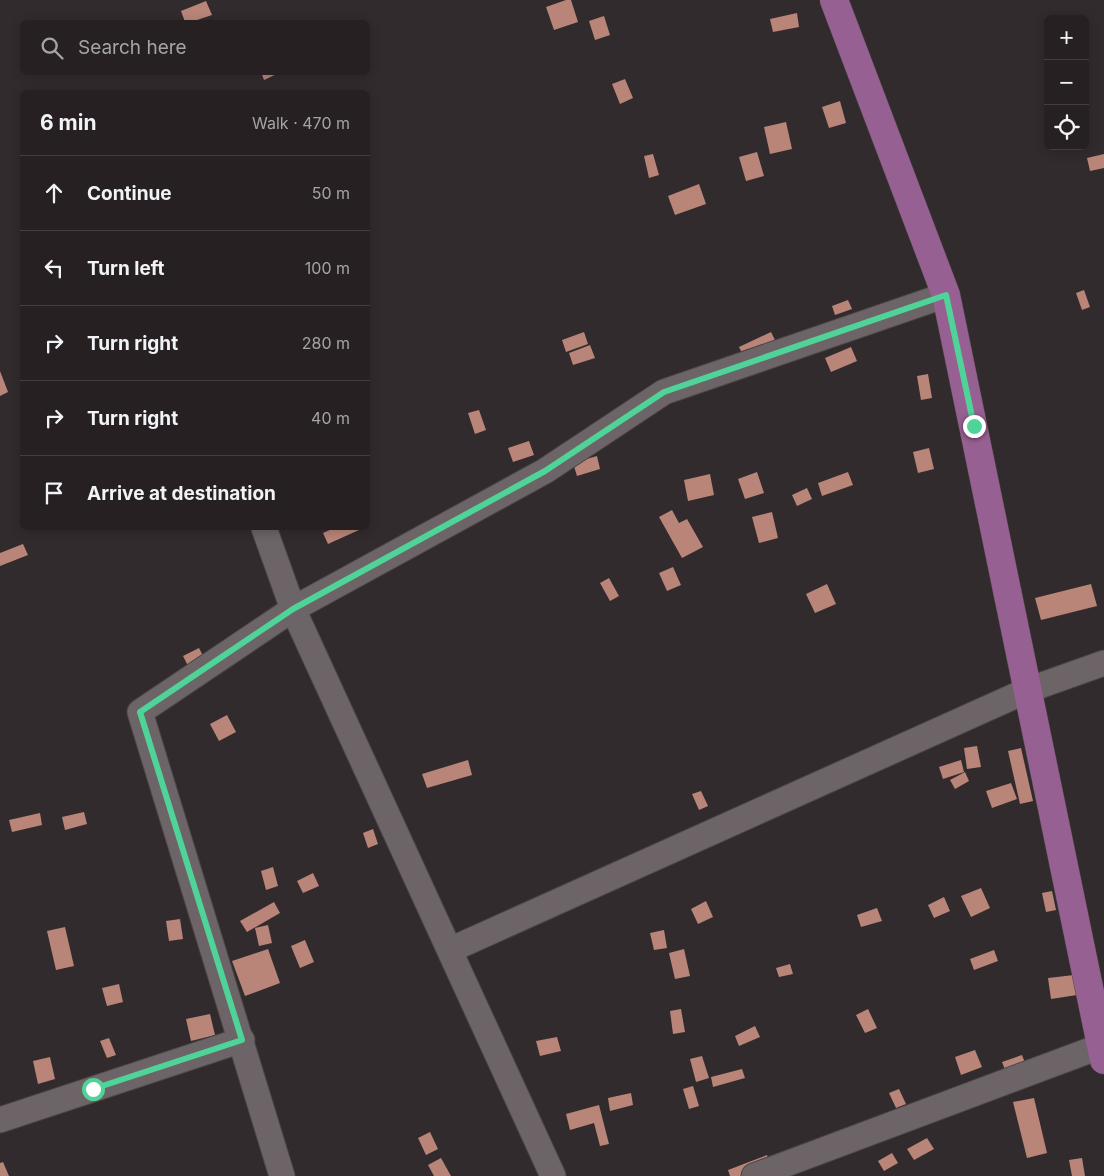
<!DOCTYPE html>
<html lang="en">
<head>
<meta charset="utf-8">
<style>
  body { margin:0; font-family:Inter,sans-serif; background:#2e282a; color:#f1f3f6 }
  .controls { position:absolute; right:15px; top:15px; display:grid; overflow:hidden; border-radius:8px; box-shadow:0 2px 12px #0003 }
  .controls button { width:45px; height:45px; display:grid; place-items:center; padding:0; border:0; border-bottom:1px solid #423e40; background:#262022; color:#f1f3f6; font:25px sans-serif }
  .stop { position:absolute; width:15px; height:15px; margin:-11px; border:4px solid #4fd399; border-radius:50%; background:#fff }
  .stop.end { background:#4fd399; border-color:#fff; box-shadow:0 1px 5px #0008 }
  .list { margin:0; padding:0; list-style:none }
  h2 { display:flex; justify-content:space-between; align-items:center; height:65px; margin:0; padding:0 20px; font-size:21px }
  h2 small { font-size:16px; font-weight:400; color:#a4a3a5 }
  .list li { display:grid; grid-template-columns:32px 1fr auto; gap:15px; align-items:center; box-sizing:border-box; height:75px; padding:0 20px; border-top:1px solid #423e40 }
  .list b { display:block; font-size:19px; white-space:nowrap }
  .list em { font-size:16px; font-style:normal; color:#a4a3a5 }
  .icon { flex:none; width:28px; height:28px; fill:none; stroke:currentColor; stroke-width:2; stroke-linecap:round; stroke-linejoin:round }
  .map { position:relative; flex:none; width:1104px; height:1176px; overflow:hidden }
  .search { position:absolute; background:#262022; box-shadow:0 2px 12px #0003; left:20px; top:20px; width:350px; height:55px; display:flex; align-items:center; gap:12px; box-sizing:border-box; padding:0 18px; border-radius:8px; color:#a4a3a5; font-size:19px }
  .panel { position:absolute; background:#262022; box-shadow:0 2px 12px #0003; left:20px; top:90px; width:350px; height:440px; border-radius:8px }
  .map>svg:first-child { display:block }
  .building { fill:#ba8579 }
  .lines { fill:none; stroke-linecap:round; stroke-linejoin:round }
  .minor-casing { stroke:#4c4647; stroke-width:27 }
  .major-casing { stroke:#4c4647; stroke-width:29 }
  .minor { stroke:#6c6466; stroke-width:25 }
  .major { stroke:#976092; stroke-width:28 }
  .route { stroke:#4fd399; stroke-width:6 }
</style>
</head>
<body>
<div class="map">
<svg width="1104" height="1176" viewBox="0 0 1104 1176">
  <rect width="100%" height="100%" fill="#322b2d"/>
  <g class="building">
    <polygon points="566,0 571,0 578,22 554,30 546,7"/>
    <polygon points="206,1 212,15 191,22 185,22 181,11"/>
    <polygon points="797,13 799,27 773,32 770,19"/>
    <polygon points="604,16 610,35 595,40 589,21"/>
    <polygon points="261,72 281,72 264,80"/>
    <polygon points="625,79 633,98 620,104 612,84"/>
    <polygon points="840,101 846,123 829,128 822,107"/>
    <polygon points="786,122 792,149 770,154 764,127"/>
    <polygon points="757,152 764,176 746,181 739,157"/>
    <polygon points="653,154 659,175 649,178 644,156"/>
    <polygon points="1104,154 1104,168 1090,171 1087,158"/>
    <polygon points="699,184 706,204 675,215 668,196"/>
    <polygon points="1084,290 1090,307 1082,310 1076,293"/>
    <polygon points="848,300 852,309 835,315 832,306"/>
    <polygon points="584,332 588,344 566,352 562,340"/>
    <polygon points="771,332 776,342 744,357 739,347"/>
    <polygon points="590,345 595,358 573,365 569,353"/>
    <polygon points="851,347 857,361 831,372 825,358"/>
    <polygon points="0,371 8,392 0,396"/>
    <polygon points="928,374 932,398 921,400 917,376"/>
    <polygon points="479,410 486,430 475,434 468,413"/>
    <polygon points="529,441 534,455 513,462 508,448"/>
    <polygon points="929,448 934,469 918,473 913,452"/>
    <polygon points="597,456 600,469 577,476 573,463"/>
    <polygon points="757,472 764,493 745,499 738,479"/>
    <polygon points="848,472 853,485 822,496 818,483"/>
    <polygon points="710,474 714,495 688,501 684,480"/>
    <polygon points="807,488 812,499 797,506 792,495"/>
    <polygon points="672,510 679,523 687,519 703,547 682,558 659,517"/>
    <polygon points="772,512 778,538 759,543 752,517"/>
    <polygon points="334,528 358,528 359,530 328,544 323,533"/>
    <polygon points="23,544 28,555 0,566 0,553"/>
    <polygon points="673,567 681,585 667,591 659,573"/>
    <polygon points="609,578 619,596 610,601 600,583"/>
    <polygon points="827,584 836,604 815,613 806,594"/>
    <polygon points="1091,584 1097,606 1041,620 1035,598"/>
    <polygon points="199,648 208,666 192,674 183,656"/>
    <polygon points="227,715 236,732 219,741 210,724"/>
    <polygon points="977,746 981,767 967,769 964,748"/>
    <polygon points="1021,748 1033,801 1020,804 1008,751"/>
    <polygon points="468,760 472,775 427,788 422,774"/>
    <polygon points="961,760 964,772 943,779 939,767"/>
    <polygon points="965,772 969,781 955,789 950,780"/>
    <polygon points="1011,783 1017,799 992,808 986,791"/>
    <polygon points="701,791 708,806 699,810 692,794"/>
    <polygon points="84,812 87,824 65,830 62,817"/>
    <polygon points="40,813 42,825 12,832 9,820"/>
    <polygon points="373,829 378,844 368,848 363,833"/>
    <polygon points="273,867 278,886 266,890 261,871"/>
    <polygon points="313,873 319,886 303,893 297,881"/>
    <polygon points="981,888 990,908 971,917 961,896"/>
    <polygon points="1052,891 1056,910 1046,912 1042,893"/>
    <polygon points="944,897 950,911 934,918 928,905"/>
    <polygon points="706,901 713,917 698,924 691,909"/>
    <polygon points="274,902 280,913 247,932 240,921"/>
    <polygon points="877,908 882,921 861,927 857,915"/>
    <polygon points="180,919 183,939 169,941 166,921"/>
    <polygon points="268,925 272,943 259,946 255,928"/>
    <polygon points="65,927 74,966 56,970 47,931"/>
    <polygon points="664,930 667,948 654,950 650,933"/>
    <polygon points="305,940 314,962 300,968 291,946"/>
    <polygon points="268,949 280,983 245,996 232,961"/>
    <polygon points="684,949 690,976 675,979 669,953"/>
    <polygon points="994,950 998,961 974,970 970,959"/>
    <polygon points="790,964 793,974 779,977 776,968"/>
    <polygon points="1074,975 1077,995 1051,999 1048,978"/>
    <polygon points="119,984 123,1002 107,1006 102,988"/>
    <polygon points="681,1009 685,1032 673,1034 670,1011"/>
    <polygon points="868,1009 877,1028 865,1033 856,1015"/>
    <polygon points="210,1014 215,1035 191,1041 186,1019"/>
    <polygon points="755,1026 760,1037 739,1046 735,1036"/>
    <polygon points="557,1037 561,1051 540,1056 536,1041"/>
    <polygon points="109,1038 116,1055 107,1058 100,1041"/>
    <polygon points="975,1050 982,1067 961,1075 955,1057"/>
    <polygon points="1022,1055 1027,1068 1007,1075 1002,1062"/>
    <polygon points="702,1056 709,1078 696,1082 690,1059"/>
    <polygon points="50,1057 55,1079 38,1084 33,1061"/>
    <polygon points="742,1069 745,1078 713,1087 711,1077"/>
    <polygon points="693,1086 699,1106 689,1109 683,1089"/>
    <polygon points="899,1089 906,1104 896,1108 889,1093"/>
    <polygon points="631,1093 633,1105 610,1111 608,1098"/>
    <polygon points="1034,1098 1047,1153 1027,1158 1013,1102"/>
    <polygon points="599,1105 609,1144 600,1146 594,1123 570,1130 566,1114"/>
    <polygon points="430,1132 438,1149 426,1155 418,1138"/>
    <polygon points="927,1138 934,1149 914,1160 907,1149"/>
    <polygon points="892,1153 898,1163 884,1171 878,1161"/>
    <polygon points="767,1155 771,1166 745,1176 730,1176 728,1170"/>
    <polygon points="441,1158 451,1176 434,1176 428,1165"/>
    <polygon points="1082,1158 1085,1176 1072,1176 1069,1160"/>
    <polygon points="3,1162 9,1176 0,1176 0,1163"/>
  </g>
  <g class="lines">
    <defs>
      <g id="minor">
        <polyline points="264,528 293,609 553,1176"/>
        <polyline points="450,950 1028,690 1104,663"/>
        <polyline points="0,1120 242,1040"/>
        <polyline points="282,1176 140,712 293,609 545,471 664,392 946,295"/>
        <polyline points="754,1176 1104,1045"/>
      </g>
      <polyline id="major" points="834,0 946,295 1104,1060"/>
    </defs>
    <use href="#minor" class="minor-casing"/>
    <use href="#major" class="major-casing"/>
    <use href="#minor" class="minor"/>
    <use href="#major" class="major"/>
  </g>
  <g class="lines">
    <polyline class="route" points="93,1089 242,1040 140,712 293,609 545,471 664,392 946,295 974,426"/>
  </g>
</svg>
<div class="controls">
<button>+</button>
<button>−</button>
<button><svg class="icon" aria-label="locate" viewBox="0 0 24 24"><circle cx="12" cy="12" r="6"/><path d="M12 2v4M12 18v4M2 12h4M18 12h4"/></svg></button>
</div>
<div class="stop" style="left:93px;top:1089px"></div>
<div class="stop end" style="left:974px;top:426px"></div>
<div class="search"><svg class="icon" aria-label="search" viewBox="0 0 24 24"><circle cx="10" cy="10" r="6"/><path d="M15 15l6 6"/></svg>Search here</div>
<section class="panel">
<h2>6 min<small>Walk · 470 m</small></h2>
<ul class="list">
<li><svg class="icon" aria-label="ahead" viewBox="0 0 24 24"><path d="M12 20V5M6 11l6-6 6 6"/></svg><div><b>Continue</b></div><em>50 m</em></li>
<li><svg class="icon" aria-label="left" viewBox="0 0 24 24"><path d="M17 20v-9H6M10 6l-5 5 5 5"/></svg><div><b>Turn left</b></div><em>100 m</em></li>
<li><svg class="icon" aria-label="right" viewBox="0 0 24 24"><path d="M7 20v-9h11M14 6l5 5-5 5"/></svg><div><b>Turn right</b></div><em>280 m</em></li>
<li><svg class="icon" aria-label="right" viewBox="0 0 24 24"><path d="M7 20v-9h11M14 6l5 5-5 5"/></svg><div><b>Turn right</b></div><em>40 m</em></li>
<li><svg class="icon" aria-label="arrive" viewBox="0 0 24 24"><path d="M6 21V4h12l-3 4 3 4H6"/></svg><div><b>Arrive at destination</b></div></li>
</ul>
</section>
</div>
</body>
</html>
